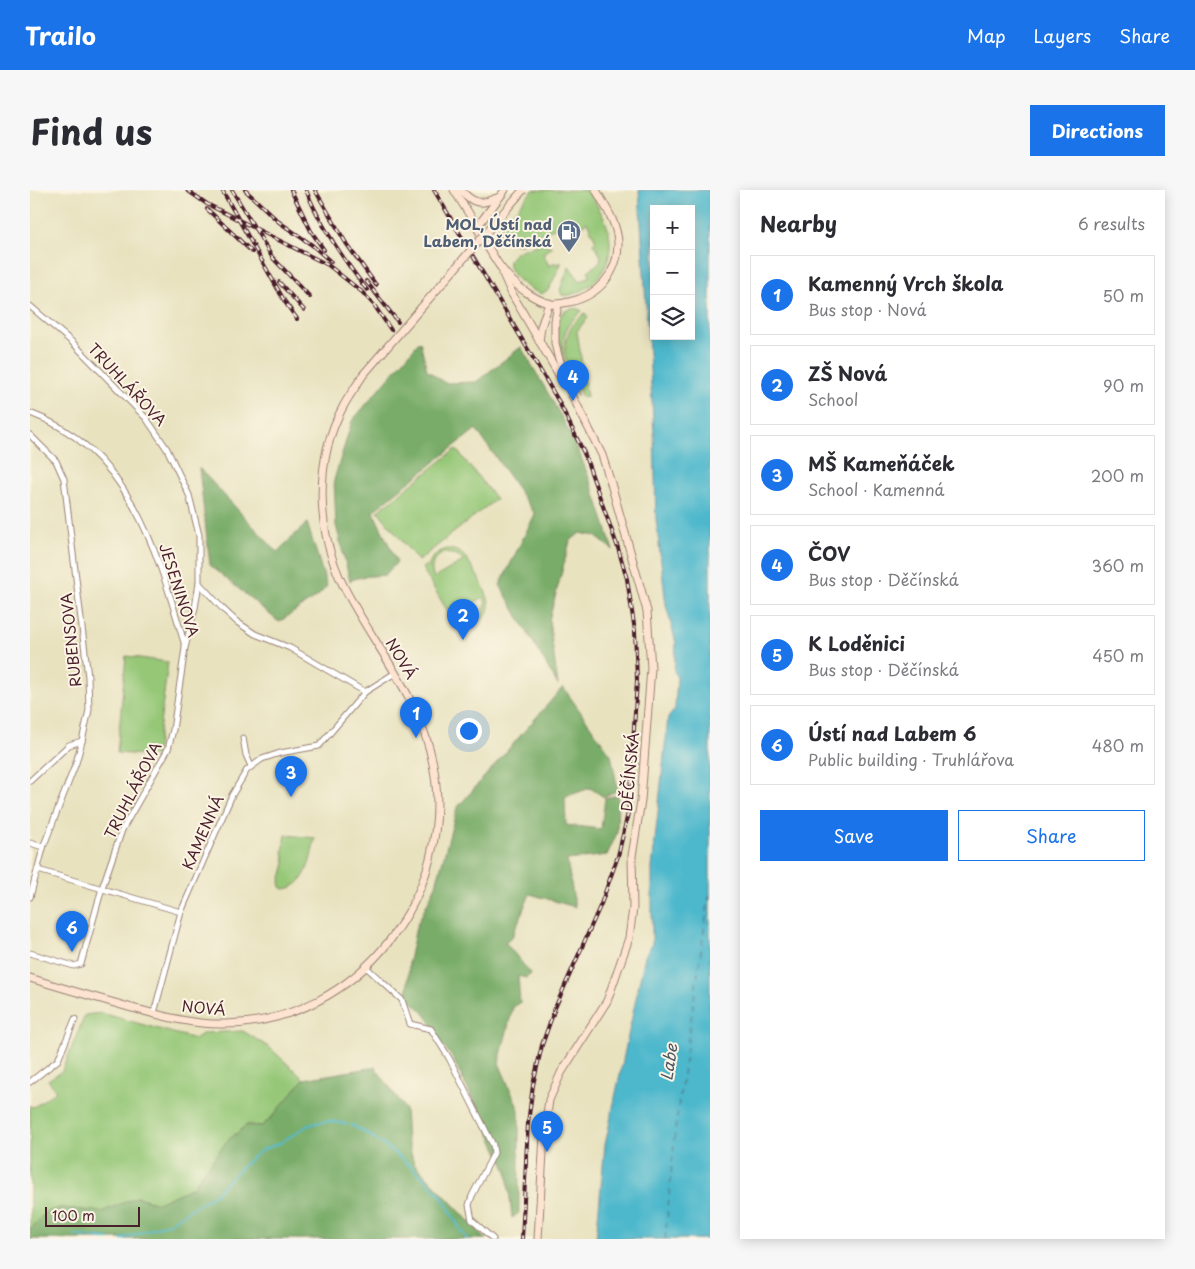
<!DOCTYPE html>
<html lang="en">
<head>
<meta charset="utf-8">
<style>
  body { margin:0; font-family:"Playpen Sans",sans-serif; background:#f7f7f7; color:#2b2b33 }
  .controls { position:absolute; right:15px; top:15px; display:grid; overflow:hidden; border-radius:0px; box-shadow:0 2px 12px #0003 }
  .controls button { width:45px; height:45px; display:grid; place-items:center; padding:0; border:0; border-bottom:1px solid #e1e1e2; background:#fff; color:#2b2b33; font:25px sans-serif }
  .scale { position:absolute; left:15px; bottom:12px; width:95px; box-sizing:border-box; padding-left:5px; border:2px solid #4a1f2b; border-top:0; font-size:14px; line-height:18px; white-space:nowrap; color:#4a1f2b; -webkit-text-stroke:4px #fcf5e5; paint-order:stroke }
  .you { position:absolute; left:438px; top:540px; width:18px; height:18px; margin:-12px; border:4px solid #fff; border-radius:50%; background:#1a73e8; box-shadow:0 0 0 8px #1a73e833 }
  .badge { display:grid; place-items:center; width:32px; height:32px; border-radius:50%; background:#1a73e8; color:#fff; font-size:16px; font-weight:700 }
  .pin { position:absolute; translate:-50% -41px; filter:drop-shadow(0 1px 2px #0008) }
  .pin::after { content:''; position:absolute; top:26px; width:18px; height:15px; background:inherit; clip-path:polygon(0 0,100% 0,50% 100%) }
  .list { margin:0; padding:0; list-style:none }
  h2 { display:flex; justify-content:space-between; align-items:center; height:65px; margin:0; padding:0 20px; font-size:21px }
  h2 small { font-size:16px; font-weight:400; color:#7c7c81 }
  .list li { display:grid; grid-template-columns:32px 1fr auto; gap:15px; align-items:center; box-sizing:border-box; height:80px; margin:0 10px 10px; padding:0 10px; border:1px solid #e1e1e2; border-radius:0px }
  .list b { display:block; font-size:19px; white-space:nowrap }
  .list p { margin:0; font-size:16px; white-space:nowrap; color:#7c7c81 }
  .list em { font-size:16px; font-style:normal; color:#7c7c81 }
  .actions { display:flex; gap:10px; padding:15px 20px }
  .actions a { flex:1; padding:11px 0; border:1px solid #1a73e8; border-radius:0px; text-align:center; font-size:18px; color:#1a73e8 }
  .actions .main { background:#1a73e8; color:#fff }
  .icon { flex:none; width:28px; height:28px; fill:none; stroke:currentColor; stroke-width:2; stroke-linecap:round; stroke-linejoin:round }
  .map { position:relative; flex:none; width:680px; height:1049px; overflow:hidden; border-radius:0px }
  header { display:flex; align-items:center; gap:30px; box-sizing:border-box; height:70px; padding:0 25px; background:#1a73e8; color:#fff }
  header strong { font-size:24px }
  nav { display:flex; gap:28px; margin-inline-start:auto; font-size:18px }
  .intro { display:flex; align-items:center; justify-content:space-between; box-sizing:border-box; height:120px; padding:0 30px }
  h1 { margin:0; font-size:35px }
  .button { padding:12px 22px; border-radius:0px; background:#1a73e8; color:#fff; font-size:18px; font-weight:700 }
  main { display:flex; gap:30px; padding:0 30px }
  aside { flex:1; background:#fff; border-radius:0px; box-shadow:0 2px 12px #0003 }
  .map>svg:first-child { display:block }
  .green { fill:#95c777; stroke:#707351; fill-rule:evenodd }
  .forest { fill:#78ac68; stroke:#61664a }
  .water { fill:#4eb8cc; stroke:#4c6c7c; fill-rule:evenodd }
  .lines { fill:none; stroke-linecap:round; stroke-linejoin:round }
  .stream { stroke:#4eb8cc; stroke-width:2 }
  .ferry { stroke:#4b5563; stroke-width:1; stroke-dasharray:6 5; stroke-linecap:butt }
  .street-casing { stroke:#998075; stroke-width:7 }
  .secondary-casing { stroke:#998075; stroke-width:9 }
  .street { stroke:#fff; stroke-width:5 }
  .secondary { stroke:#fde4d1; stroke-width:7 }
  .rail-casing { stroke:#4a1f2b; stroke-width:4 }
  .rail { stroke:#fcf5e5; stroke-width:2; stroke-dasharray:5.5; stroke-linecap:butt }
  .secondary-bridge-casing { stroke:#998075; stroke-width:9; stroke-linecap:butt }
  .secondary-bridge { stroke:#fde4d1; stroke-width:7 }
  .labels { text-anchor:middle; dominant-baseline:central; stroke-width:4; stroke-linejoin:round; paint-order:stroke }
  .service-label { font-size:15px; font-weight:bold; fill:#4e5e75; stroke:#fcf5e5; text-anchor:end }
  .street-label { font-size:15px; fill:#4a1f2b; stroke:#fcf5e5 }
  .water-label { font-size:16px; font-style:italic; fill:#4b5563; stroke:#fcf5e5 }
</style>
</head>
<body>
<header>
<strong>Trailo</strong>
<nav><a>Map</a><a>Layers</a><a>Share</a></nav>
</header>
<div class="intro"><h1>Find us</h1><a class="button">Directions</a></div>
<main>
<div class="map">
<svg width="680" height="1049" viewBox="0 0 680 1049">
  <rect width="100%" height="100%" fill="#fcf5e5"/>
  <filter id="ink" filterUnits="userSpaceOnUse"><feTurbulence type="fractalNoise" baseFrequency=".02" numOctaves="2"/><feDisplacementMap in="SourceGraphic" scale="10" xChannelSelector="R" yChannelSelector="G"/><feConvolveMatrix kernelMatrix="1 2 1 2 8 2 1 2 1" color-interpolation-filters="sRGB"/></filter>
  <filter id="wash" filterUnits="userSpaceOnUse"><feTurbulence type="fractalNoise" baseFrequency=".0096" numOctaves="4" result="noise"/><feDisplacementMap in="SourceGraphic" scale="20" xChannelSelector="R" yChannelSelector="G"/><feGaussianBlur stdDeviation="1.12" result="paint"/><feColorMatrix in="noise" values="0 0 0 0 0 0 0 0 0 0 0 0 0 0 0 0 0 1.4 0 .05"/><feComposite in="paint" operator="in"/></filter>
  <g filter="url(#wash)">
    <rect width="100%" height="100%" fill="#e8e2bf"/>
    <g class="green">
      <path d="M503,0H558C565,12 574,25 578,39C587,71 567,101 535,106L532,105L530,100L539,76L550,91L560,86L558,81L570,72L571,66L563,53L566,51L557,32L551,36L526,37L491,54L480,52L467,41Z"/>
      <path d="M512,53L522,57L513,63L519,76L525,72L527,75L531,72V74L519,99L512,104C501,101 472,82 480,69C485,59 503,57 512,53Z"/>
      <path d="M546,118L552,121C520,148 534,174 548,206C534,189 521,145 531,124L537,120Z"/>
      <path d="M555,123L558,127L547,141L557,207H552C537,174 521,151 555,123Z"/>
      <polygon points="426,259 466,309 388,371 348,321"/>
      <path d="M418,359C424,360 429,361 433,365C440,371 458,403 459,412C461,429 444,438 430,433L432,437L428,439L392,378L396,375L398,378C400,367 407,361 418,359ZM414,363L427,365L433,371L404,388C399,377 403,368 414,363ZM454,407C459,421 449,432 435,431L425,424Z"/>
      <polygon points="96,466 138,472 126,566 87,563"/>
      <path d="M256,645L285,648C281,666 278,697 254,699L251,697L250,692L255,673L253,661Z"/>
      <polygon points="71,823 165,849 174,843 213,841 240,858 274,889 241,928 232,936 217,935 197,951 163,997 128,1013 107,1007 72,1022 30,1018 16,1022 0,1040 0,916 4,917 26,901 18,890 32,881 55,825"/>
    </g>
    <g class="forest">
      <path d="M390,151L397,180L415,193L446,192L491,157C512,193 534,228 550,265C563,296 573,328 583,360L565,346L550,343L540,351L519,430L528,495L470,395L505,324L446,239L343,321L367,372L355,385L329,387L320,391L306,335L304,290L322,231Z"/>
      <polygon points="169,278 247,362 277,333 297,396 288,406 249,432 180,375"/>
      <polygon points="533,497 581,565 588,600 574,607 560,598 535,607 536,635 571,639 575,608 588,605 587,643 577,665 537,670 545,717 500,704 482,747 475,752 501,784 496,788 488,786 490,813 483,817 469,873 489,920 489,1023 482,1028 477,981 467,959 422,867 405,844 403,836 394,823 377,807 379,771 386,737 406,695 427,618"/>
      <polygon points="345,877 375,919 377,950 384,973 456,1049 0,1049 0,1040 16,1022 30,1018 72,1022 107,1007 128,1013 163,997 197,951 217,935 232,936 241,928 274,889"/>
    </g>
    <path class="water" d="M609,0H680V1036L678,1049H566L575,955L615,766L622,754V678L638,528L645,519L647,488L644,481L646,453L636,415L626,329L624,244ZM624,19H661V146H624Z"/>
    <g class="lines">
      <g class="stream">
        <path d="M321,935C345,945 398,988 413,1009C422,1022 427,1037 437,1049"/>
        <polyline points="44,1045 78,1049"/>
        <polyline points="92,1049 139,1033 184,1005 218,971 232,960 250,953 277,936 286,933 300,931 316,934"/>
      </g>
      <polyline class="ferry" points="635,1049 646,932 680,700"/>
    </g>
  </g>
  <g filter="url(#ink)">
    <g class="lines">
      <defs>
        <g id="street">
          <polyline points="0,116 42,152 116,228 137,259 159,305 169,345 169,393 165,418 155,458 143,540 138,559 92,640 72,698 51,774 44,776 0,763"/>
          <path d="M0,223C100,259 128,364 155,456"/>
          <polyline points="0,245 26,271 34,289 58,487 59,520 52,551 46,573 14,655 0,707"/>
          <polyline points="169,393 192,418 207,432 225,444 260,458 335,502"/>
          <polyline points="213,548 216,565 221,576"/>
          <polyline points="0,591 39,555 52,551"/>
          <polyline points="0,653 13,657"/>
          <polyline points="8,680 151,722"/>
          <polyline points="336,777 372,810 380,834 401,839 419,868 463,955 464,963 442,1006 439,1015 442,1030 463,1049"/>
          <polyline points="124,823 151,722 202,605 217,580 232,569 250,563 289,556 335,502 365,483"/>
          <polyline points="0,892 28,870 45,829"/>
        </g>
        <g id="secondary">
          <path d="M424,0C432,13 441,26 448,39C461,63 473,87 496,102C503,107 513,112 521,114C527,115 533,113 539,112C568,106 589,83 588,52C587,33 575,16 566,0"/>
          <path d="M431,0C443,14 450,15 467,8"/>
          <polyline points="447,37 475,0"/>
          <polyline points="473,84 482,104 532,190"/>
          <polyline points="509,151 511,137 519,113"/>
          <path d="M0,788C35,799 71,809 106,819C136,827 165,835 196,834C329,832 428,703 403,574C390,506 343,455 313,395C286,340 284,269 314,215C320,204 327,195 333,185"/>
          <polyline points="508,1049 514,945 519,910 531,883 577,811 599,748 603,718 602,666 611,611 621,478 617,421 580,290 572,265 541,203 528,166 525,153 525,131 528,114"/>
        </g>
      </defs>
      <use href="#street" class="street-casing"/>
      <use href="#secondary" class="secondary-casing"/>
      <use href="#street" class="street"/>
      <use href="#secondary" class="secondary"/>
      <defs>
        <g id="rail">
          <polyline points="157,0 177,14 298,75 332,102 344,115 361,140"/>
          <polyline points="192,0 255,112 267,129"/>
          <polyline points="202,0 242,67 280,107"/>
          <polyline points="215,0 249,32 282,55 301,72"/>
          <polyline points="261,0 281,41 294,60"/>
          <path d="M276,0C291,37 313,69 337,100"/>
          <polyline points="285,0 316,53 346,95"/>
          <polyline points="404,0 529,212 554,263 588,358 597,389 605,441 607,490 600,602 598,623 588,666 571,714 525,818 512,855 503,895 498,933 492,1049"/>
          <polyline points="177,19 222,62"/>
          <polyline points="336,91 368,132"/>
          <polyline points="249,92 274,120"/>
        </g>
      </defs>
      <use href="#rail" class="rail-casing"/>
      <use href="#rail" class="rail"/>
      <defs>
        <polyline id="secondary-bridge" points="333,185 493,0"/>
      </defs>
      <use href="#secondary-bridge" class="secondary-bridge-casing"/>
      <use href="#secondary-bridge" class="secondary-bridge"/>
    </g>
  </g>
  <defs>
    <symbol id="fuel-pin" viewBox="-11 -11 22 30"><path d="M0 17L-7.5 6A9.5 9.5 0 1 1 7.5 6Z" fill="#5c6f8a" stroke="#fcf5e5"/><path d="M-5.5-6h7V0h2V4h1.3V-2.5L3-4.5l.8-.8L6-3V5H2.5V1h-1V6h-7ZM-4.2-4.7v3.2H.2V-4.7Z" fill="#fff"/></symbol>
  </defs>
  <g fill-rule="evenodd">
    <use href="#fuel-pin" x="525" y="28" width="28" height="38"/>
  </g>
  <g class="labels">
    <g class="service-label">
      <text x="522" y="33">MOL, Ústí nad<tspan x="522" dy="17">Labem, Děčínská</tspan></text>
    </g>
    <g class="street-label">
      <text transform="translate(98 194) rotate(47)">TRUHLÁŘOVA</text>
      <text transform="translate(150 400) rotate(72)">JESENINOVA</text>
      <text transform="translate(40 450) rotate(-96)">RUBENSOVA</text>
      <text transform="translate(372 468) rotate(59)">NOVÁ</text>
      <text transform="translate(599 582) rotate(-85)">DĚČÍNSKÁ</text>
      <text transform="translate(102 600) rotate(-63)">TRUHLÁŘOVA</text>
      <text transform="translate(172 642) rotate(-66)">KAMENNÁ</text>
      <text transform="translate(174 817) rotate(6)">NOVÁ</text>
    </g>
    <g class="water-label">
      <text transform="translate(638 872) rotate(-82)">Labe</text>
    </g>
  </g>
</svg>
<div class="controls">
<button>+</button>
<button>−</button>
<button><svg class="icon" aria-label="layers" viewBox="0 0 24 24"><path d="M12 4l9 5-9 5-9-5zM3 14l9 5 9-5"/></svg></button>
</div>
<div class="scale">100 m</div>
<div class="you"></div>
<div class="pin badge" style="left:386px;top:548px">1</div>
<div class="pin badge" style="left:433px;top:450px">2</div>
<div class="pin badge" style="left:261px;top:607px">3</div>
<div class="pin badge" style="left:543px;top:211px">4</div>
<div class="pin badge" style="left:517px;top:962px">5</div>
<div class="pin badge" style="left:42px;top:762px">6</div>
</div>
<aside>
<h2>Nearby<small>6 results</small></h2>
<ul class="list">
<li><span class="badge">1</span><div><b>Kamenný Vrch škola</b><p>Bus stop · Nová</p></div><em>50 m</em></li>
<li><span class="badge">2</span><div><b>ZŠ Nová</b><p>School</p></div><em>90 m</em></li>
<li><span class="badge">3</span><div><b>MŠ Kameňáček</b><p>School · Kamenná</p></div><em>200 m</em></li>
<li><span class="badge">4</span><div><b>ČOV</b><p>Bus stop · Děčínská</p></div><em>360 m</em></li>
<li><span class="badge">5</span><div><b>K Loděnici</b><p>Bus stop · Děčínská</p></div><em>450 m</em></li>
<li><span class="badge">6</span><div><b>Ústí nad Labem 6</b><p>Public building · Truhlářova</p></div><em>480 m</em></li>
</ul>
<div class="actions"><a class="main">Save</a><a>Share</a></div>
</aside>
</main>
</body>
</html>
